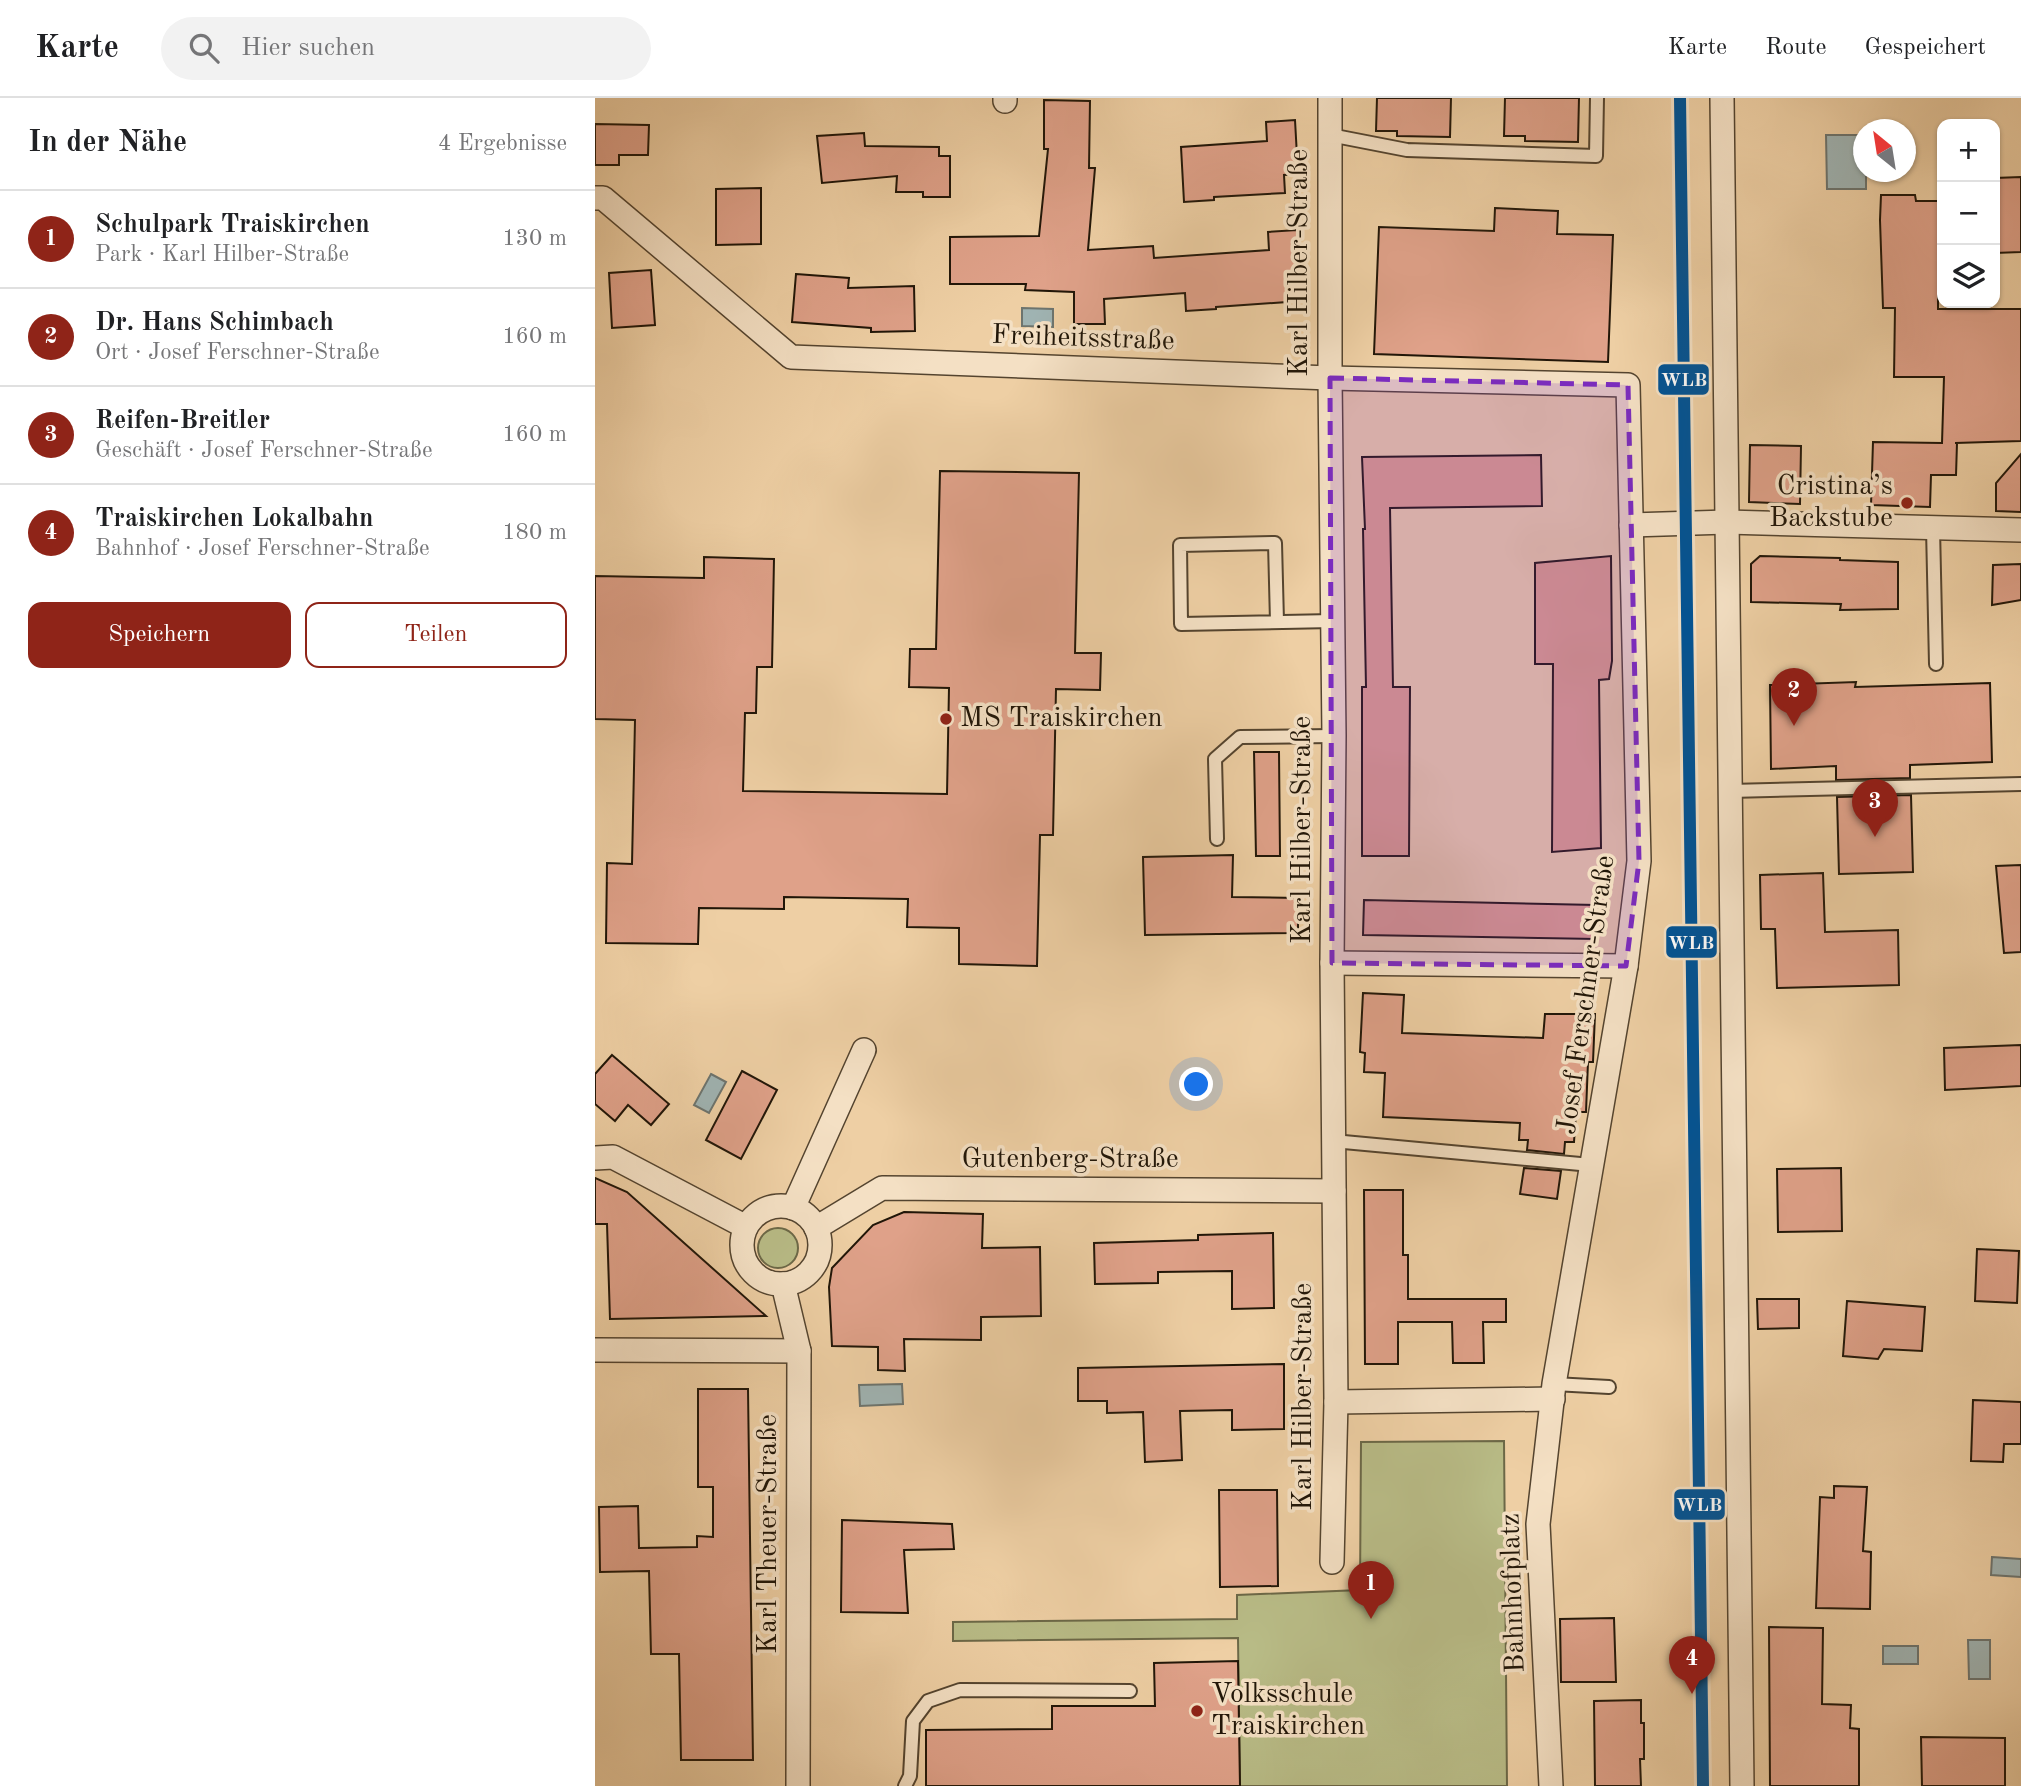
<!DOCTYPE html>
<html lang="de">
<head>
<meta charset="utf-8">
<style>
  body { margin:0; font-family:"Old Standard TT",serif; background:#f2f2f2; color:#202124 }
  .controls { position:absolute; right:21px; top:21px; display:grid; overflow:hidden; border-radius:14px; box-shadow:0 2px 5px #0004 }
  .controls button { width:63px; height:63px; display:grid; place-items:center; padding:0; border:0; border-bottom:2px solid #e0e0e0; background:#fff; color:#202124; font:35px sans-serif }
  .compass { position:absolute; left:1258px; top:21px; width:63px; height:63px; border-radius:50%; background:#fff; box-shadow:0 2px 5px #0004; rotate:330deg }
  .you { position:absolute; left:602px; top:987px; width:24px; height:24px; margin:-18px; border:5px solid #fff; border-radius:50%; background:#1a73e8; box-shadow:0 0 0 10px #1a73e833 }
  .badge { display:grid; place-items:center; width:46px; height:46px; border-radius:50%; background:#8f2418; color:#fff; font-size:23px; font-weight:700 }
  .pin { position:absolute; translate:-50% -58px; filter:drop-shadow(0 2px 4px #0008) }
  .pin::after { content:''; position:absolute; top:37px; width:24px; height:21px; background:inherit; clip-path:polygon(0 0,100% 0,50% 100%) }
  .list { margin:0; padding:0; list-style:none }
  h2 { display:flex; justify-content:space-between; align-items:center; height:91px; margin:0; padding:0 28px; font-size:30px }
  h2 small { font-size:23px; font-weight:400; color:#757577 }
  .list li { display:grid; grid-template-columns:46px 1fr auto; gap:21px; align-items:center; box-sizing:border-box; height:98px; padding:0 28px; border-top:2px solid #e0e0e0 }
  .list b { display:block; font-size:26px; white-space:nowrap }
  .list p { margin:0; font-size:23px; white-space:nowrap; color:#757577 }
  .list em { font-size:23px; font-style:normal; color:#757577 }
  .actions { display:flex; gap:14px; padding:21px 28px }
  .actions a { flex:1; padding:16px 0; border:2px solid #8f2418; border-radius:14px; text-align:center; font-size:24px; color:#8f2418 }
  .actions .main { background:#8f2418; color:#fff }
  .icon { flex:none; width:38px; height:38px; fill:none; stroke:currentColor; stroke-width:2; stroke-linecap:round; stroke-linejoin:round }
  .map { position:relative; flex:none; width:1426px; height:1688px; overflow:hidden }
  header { display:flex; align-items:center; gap:42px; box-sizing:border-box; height:98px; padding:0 35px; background:#fff; border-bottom:2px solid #e0e0e0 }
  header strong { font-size:33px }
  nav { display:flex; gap:38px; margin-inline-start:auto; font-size:24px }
  .search { width:490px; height:63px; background:#f2f2f2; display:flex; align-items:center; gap:18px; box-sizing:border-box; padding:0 24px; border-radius:38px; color:#757577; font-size:26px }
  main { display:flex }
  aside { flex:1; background:#fff }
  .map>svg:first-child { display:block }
  .green { fill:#b8bb86; stroke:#6c6847; stroke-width:2 }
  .water { fill:#9fb3b2; stroke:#6d746e; stroke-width:2 }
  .building { fill:#dfa189; stroke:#211608; stroke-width:2 }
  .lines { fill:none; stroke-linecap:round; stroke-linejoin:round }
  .service-casing { stroke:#54442f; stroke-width:16 }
  .minor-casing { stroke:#54442f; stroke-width:26 }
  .service { stroke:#f4e0c4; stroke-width:12 }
  .minor { stroke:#f4e0c4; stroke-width:23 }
  .rail-1-casing { stroke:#f4e0c4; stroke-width:18 }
  .rail-1 { stroke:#005395; stroke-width:12 }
  .marked { fill:#7b2cbf; fill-opacity:0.2; stroke:#7b2cbf; stroke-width:5; stroke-dasharray:14 9; stroke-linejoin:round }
  .poi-dot { fill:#8f2418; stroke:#f4e0c4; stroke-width:2.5 }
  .labels { text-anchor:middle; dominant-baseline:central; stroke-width:7; stroke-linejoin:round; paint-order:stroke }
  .street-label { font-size:28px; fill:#211608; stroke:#f4e0c4 }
  .poi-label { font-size:28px; fill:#211608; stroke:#f4e0c4; text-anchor:start }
  .line-badge { stroke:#f4e0c4; stroke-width:2.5 }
  .badge-label { font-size:19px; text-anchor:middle; font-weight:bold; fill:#fff }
</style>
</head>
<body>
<header>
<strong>Karte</strong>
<div class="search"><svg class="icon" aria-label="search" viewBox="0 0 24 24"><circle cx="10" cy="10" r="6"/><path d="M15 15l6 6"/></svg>Hier suchen</div>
<nav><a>Karte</a><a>Route</a><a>Gespeichert</a></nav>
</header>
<main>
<aside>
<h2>In der Nähe<small>4 Ergebnisse</small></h2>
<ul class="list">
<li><span class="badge">1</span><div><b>Schulpark Traiskirchen</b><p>Park · Karl Hilber-Straße</p></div><em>130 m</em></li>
<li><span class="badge">2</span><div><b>Dr. Hans Schimbach</b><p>Ort · Josef Ferschner-Straße</p></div><em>160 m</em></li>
<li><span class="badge">3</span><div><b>Reifen-Breitler</b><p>Geschäft · Josef Ferschner-Straße</p></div><em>160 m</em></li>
<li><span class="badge">4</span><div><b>Traiskirchen Lokalbahn</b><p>Bahnhof · Josef Ferschner-Straße</p></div><em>180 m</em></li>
</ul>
<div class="actions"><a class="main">Speichern</a><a>Teilen</a></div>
</aside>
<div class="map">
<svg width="1426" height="1688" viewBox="0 0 1426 1688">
  <rect width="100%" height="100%" fill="#eecfa4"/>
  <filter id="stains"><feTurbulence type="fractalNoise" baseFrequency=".00286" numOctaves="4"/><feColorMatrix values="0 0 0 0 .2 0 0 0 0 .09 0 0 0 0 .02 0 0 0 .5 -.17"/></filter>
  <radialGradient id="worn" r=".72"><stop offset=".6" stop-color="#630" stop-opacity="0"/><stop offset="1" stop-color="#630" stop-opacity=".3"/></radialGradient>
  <g class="green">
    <circle cx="183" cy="1150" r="20"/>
    <polygon points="909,1343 912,1688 645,1688 643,1540 358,1543 358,1524 642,1521 642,1497 765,1492 766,1344"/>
  </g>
  <g class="water">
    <polygon points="1231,37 1268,37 1268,74 1271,74 1271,91 1232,91"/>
    <polygon points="427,210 458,211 458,229 427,228"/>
    <polygon points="116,976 131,984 114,1015 99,1007"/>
    <polygon points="307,1286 308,1306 265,1308 264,1287"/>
    <polygon points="1397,1459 1426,1461 1426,1479 1396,1477"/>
    <polygon points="1373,1542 1395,1542 1395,1581 1374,1581"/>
    <rect x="1288" y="1548" width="35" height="18"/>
  </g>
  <g class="building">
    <polygon points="782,0 856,0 855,39 802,38 802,33 781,33"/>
    <polygon points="910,0 984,0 983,44 930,43 930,38 909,38"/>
    <polygon points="449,2 495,3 494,70 500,70 493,152 558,148 559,160 674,152 673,134 702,132 705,185 691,186 692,204 621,209 621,211 591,213 590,195 509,201 510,226 479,226 479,194 430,192 431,186 355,186 355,139 444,138 453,51 449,51"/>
    <polygon points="700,22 703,76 689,77 690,95 619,99 619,102 589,104 586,49 672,43 671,24"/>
    <polygon points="0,26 54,27 53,57 24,57 24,67 0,67"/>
    <polygon points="269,35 270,48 344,49 344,58 355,58 355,99 328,99 328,94 301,94 302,78 227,85 222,38"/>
    <polygon points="1426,79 1426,154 1400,155 1400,80"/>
    <polygon points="166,90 166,146 121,147 121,91"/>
    <polygon points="1286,97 1320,97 1321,103 1347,103 1347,156 1343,156 1343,211 1426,211 1426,343 1360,345 1362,345 1361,377 1336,377 1335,409 1276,407 1278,344 1347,345 1349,279 1299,279 1300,210 1288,210 1285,122"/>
    <polygon points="900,110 963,113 962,136 1018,137 1013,264 779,256 784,129 899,133"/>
    <polygon points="56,172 60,227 17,230 14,175"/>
    <polygon points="201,176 254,180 253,190 319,188 320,233 276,234 276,230 197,224"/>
    <polygon points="1155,347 1206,348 1205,406 1154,404"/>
    <polygon points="1426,356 1426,414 1401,413 1401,385"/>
    <polygon points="946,357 947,408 795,410 798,589 815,589 814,758 767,758 767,589 771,589 768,431 770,431 767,359"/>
    <polygon points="345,373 484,375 480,555 506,555 505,592 461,591 458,737 445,737 442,868 364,866 364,830 312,829 313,801 189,799 189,811 104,810 103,846 11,845 12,765 37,766 40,622 0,621 0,478 109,480 109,459 179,461 177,569 162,569 161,615 150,615 148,693 352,696 354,590 314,589 315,551 341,551"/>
    <polygon points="1016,458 1017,563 1014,581 1004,582 1006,750 957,754 958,566 940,566 940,465"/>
    <polygon points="1165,458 1245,460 1245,462 1303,464 1303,511 1245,512 1246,506 1156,504 1156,466"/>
    <polygon points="1426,466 1426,502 1397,507 1398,467"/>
    <polygon points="1261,584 1260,589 1395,585 1397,664 1315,667 1315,680 1241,682 1241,668 1176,671 1175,587"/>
    <polygon points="659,654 684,654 685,758 661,758"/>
    <polygon points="1316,697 1318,774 1244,776 1242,699"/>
    <polygon points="638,757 637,799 703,800 703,835 550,837 548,759"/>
    <polygon points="1426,767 1426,854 1409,855 1401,768"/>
    <polygon points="1228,775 1230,834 1303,832 1304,887 1182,890 1180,831 1166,831 1165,777"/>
    <polygon points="769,802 1001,807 1001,841 768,837"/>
    <polygon points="768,895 809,897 807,935 948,940 950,916 1000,916 998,964 993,964 991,1014 981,1014 979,1044 970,1044 969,1056 932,1052 933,1042 924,1042 925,1025 788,1019 790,975 769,974 770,955 765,954"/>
    <polygon points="1426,947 1426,988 1350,992 1349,950"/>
    <polygon points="17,957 74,1006 56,1027 33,1007 20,1023 0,1006 0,976"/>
    <polygon points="147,973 182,992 146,1061 111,1042"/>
    <polygon points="929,1070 966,1073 962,1101 925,1096"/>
    <polygon points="1246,1070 1247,1133 1183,1134 1182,1071"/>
    <polygon points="0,1080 32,1094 171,1218 15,1221 12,1126 0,1126"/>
    <polygon points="769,1092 808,1092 808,1157 813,1157 813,1201 911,1201 911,1224 888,1224 889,1265 858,1265 857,1224 803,1224 803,1266 770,1266"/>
    <polygon points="309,1114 388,1116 387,1150 445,1149 446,1218 386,1219 386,1242 309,1241 310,1273 283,1272 283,1249 237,1248 234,1189 237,1170 278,1127"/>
    <polygon points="678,1135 679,1210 637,1211 637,1173 563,1174 563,1185 500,1186 499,1145 603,1142 603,1137"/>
    <polygon points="1382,1151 1424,1153 1422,1205 1380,1203"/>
    <polygon points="1162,1201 1204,1201 1204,1230 1163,1231"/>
    <polygon points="1252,1203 1330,1209 1327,1253 1289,1251 1283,1261 1248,1258"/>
    <polygon points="689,1266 689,1331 637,1332 637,1312 585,1313 587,1362 550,1364 548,1314 512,1315 512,1303 483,1303 483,1270"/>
    <polygon points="103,1291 153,1291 158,1662 86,1662 84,1556 56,1556 54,1473 5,1474 4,1409 43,1408 44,1450 102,1449 102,1438 118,1439 118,1389 103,1389"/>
    <polygon points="1378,1302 1426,1304 1426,1346 1409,1346 1408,1364 1376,1363"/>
    <polygon points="1239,1388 1272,1389 1268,1453 1276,1454 1275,1511 1221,1510 1225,1399 1239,1400"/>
    <polygon points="624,1392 682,1392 683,1488 625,1489"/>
    <polygon points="247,1422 357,1426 359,1451 309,1452 313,1515 246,1514"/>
    <polygon points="1019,1520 1021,1584 966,1584 965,1521"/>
    <polygon points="1174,1529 1228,1530 1227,1606 1256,1607 1255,1630 1264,1631 1264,1688 1175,1688"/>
    <polygon points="643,1563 645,1688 331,1688 331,1632 457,1631 457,1608 560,1608 559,1565"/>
    <polygon points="1046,1602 1046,1625 1049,1625 1049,1661 1045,1661 1046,1688 1000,1688 999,1603"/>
    <polygon points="1326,1639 1410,1640 1410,1688 1327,1688"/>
  </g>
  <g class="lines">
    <defs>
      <g id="service">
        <polyline points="735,37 812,52 1001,58 1002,0"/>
        <polyline points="1338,430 1341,566"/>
        <polyline points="682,524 680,445 585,447 586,526 738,523"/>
        <polyline points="1135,693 1426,686"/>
        <polyline points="622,741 620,661 645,639 739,638"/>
        <polyline points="738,1043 996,1067"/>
        <polyline points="959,1286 1014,1289"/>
        <polyline points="310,1688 315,1678 318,1623 333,1603 365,1592 535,1593"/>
      </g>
      <g id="minor">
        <polyline points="735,0 735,280 739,638 737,865 741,1304 737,1464"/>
        <polyline points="1127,0 1147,1688"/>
        <polyline points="410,3 410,0"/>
        <polyline points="0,100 8,100 196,259 735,280 1033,287 1044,763 1031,868 959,1286 943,1426 956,1688"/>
        <polyline points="1036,427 1132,424 1426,432"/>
        <polyline points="737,865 1031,868"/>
        <polyline points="0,1060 18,1059 151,1129"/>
        <circle cx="186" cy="1147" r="39"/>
        <polyline points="198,1110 269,952"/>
        <polyline points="221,1130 287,1090 739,1093"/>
        <polyline points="188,1186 204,1253 203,1688"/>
        <polyline points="0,1252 204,1253"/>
        <polyline points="741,1304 958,1301"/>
      </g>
    </defs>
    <use href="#service" class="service-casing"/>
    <use href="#minor" class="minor-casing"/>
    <use href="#service" class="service"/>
    <use href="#minor" class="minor"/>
    <defs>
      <polyline id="rail-1" points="1085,0 1108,1688"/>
    </defs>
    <use href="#rail-1" class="rail-1-casing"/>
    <use href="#rail-1" class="rail-1"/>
  </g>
  <path class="marked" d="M735,280L1033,287L1044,763L1031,868L737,865Z"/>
  <g class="poi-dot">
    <circle cx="1312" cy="405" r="7"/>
    <circle cx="351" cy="621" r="7"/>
    <circle cx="602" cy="1613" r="7"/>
  </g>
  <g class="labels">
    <g class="street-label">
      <text transform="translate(705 165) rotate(-90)">Karl Hilber-Straße</text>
      <text transform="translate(488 241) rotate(2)">Freiheitsstraße</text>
      <text transform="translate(708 732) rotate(-90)">Karl Hilber-Straße</text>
      <text transform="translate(992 897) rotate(-82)">Josef Ferschner-Straße</text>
      <text x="475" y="1062">Gutenberg-Straße</text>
      <text transform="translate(709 1299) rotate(-90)">Karl Hilber-Straße</text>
      <text transform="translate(174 1436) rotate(-90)">Karl Theuer-Straße</text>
      <text transform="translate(919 1495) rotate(-92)">Bahnhofplatz</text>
    </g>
    <g class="poi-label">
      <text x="1298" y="389" text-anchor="end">Cristina’s<tspan x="1298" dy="32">Backstube</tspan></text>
      <text x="365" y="621">MS Traiskirchen</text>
      <text x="616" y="1597">Volksschule<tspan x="616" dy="32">Traiskirchen</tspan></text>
    </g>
  </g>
  <g class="line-badge">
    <rect x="1062" y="265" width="53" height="33" rx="7" fill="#005395"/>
    <rect x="1070" y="827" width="53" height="34" rx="7" fill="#005395"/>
    <rect x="1078" y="1390" width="53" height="33" rx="7" fill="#005395"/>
  </g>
  <g class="badge-label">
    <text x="1089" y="288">WLB</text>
    <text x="1096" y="851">WLB</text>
    <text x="1104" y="1413">WLB</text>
  </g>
  <rect width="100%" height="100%" filter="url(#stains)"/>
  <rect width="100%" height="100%" fill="url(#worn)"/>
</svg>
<div class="controls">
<button>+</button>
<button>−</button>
<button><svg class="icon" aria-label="layers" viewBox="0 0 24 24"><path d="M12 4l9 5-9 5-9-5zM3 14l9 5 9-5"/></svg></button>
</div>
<svg class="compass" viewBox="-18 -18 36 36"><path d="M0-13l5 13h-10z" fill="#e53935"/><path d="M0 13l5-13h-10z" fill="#757577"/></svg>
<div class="you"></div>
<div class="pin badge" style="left:776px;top:1521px">1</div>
<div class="pin badge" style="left:1199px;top:628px">2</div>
<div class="pin badge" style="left:1280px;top:739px">3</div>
<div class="pin badge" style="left:1097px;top:1596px">4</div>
</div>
</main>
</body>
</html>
